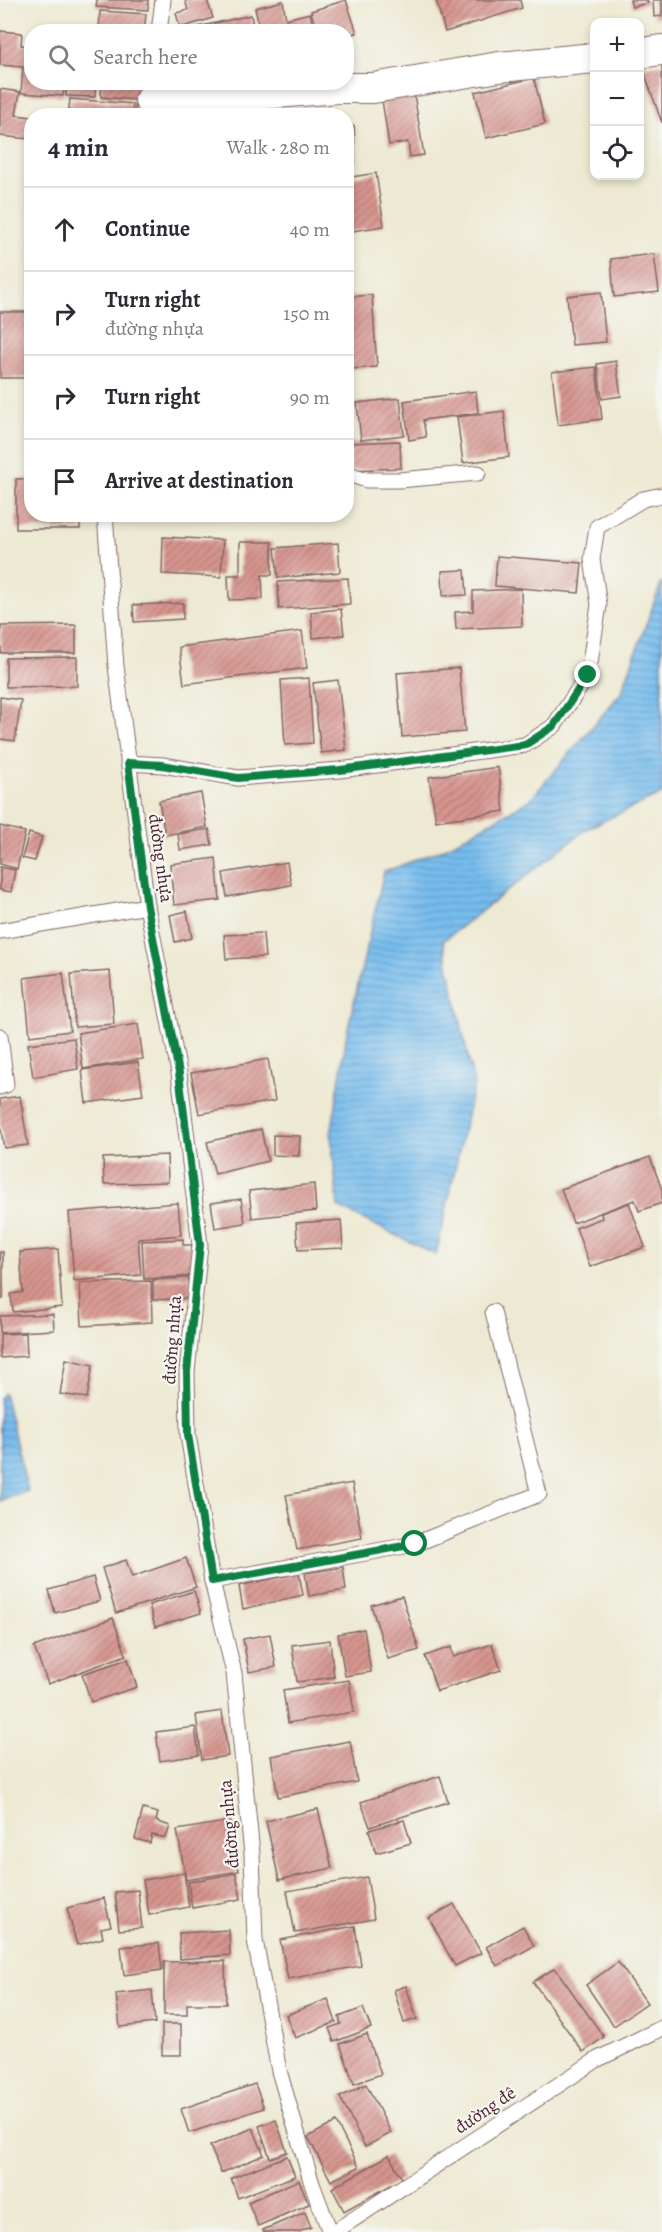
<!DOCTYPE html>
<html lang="en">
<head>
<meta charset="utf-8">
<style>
  body { margin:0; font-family:Alegreya,serif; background:#f2f2f3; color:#2b2b33 }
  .controls { position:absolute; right:18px; top:18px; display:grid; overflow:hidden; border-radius:12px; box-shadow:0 3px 9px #0003 }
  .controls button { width:54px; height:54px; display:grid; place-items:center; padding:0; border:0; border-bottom:2px solid #e1e1e2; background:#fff; color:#2b2b33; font:30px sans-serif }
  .stop { position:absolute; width:18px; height:18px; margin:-14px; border:4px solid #0b8043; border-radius:50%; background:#fff }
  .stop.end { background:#0b8043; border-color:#fff; box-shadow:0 2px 6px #0008 }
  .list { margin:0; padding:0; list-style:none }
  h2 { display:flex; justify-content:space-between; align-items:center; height:78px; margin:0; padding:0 24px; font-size:26px }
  h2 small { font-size:20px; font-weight:400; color:#7c7c81 }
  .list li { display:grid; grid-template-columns:39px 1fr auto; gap:18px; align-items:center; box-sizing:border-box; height:84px; padding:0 24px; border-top:2px solid #e1e1e2 }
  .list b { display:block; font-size:22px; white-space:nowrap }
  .list p { margin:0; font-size:20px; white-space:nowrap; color:#7c7c81 }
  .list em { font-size:20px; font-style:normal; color:#7c7c81 }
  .icon { flex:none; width:33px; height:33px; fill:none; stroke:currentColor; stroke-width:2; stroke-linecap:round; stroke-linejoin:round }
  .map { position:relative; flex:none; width:662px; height:2232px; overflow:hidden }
  .search { position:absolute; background:#fff; box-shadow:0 3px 9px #0003; left:24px; top:24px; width:330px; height:66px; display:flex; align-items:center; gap:15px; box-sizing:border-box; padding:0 21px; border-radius:24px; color:#7c7c81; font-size:22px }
  .panel { position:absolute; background:#fff; box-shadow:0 3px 9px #0003; left:24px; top:108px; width:330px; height:414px; border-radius:24px }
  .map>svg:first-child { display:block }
  .water { fill:url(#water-rules); stroke:#606e8c; stroke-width:1.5 }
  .building { fill:url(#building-hatch) }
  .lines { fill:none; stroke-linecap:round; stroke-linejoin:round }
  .service-casing { stroke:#836665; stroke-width:17 }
  .minor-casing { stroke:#836665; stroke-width:32 }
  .service { stroke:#fff; stroke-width:15 }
  .minor { stroke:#fff; stroke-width:30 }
  .route { stroke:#0b8043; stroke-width:8 }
  .labels { text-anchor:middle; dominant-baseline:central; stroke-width:4.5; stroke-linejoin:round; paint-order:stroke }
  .street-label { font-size:18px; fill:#4a1f2b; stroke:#f6f6f2 }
</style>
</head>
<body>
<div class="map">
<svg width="662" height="2232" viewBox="0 0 662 2232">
  <defs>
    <pattern id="water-rules" width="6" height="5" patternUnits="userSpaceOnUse" patternTransform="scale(1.5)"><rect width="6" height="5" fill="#76bdee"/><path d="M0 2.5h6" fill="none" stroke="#6399c1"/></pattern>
    <pattern id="building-hatch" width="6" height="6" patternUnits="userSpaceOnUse" patternTransform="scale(1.5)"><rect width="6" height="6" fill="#d7958f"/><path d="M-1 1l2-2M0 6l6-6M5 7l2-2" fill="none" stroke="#b07975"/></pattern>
  </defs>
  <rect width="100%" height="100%" fill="#f6f6f2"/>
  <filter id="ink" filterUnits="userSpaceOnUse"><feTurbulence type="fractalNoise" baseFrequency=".0167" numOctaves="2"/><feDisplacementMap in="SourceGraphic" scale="12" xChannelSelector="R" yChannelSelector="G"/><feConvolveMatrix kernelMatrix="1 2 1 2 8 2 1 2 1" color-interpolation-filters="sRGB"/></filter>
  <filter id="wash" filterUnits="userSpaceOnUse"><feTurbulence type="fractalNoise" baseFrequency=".008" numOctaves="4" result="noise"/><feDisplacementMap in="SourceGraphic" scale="24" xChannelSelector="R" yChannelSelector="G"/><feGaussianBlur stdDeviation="1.35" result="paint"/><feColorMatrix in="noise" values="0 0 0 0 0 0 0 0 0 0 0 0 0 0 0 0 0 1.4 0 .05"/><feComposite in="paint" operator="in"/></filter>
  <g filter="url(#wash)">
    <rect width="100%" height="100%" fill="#ede9d2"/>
    <g class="water">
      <polygon points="662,581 662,794 588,828 443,941 474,1084 436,1255 338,1207 331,1135 347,1032 384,872 443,849 530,800 621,693"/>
      <polygon points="4,1393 28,1491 0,1501 0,1397"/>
    </g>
    <g id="blocks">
      <g class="building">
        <polygon points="97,0 148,0 148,10 96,7"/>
        <polygon points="185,0 207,0 213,18 180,28 176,13 188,10"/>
        <polygon points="346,0 357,33 346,36 346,32 317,32 311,11"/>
        <polygon points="436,0 520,0 522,8 445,32"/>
        <polygon points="630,0 647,0 648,3 632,7"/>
        <polygon points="653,0 662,0 662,16 654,17"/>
        <polygon points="283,1 286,19 310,13 314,32 260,32 255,8"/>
        <polygon points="100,11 146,14 144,32 99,32"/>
        <polygon points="251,15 254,32 180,32 180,31"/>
        <polygon points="0,31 22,33 21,45 32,46 32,82 65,82 63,96 21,93 23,67 0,65"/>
        <polygon points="662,65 662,123 642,66"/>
        <polygon points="534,78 545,124 486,138 475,92"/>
        <polygon points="66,82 96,82 95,97 66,96"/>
        <polygon points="102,82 148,82 143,116 134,116 136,100 101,97"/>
        <polygon points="0,89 20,92 16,115 32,117 29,139 0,136"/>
        <polygon points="414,94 424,155 410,157 408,142 389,145 382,100"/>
        <polygon points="70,99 133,104 132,116 68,116"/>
        <polygon points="354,126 355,162 346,162 346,127"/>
        <polygon points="376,173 384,226 346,232 346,178"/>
        <polygon points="654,254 659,292 614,297 611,259"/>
        <polygon points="601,292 606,342 572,345 567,296"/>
        <polygon points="372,295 377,367 351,369 351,364 346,364 346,297"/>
        <rect x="0" y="312" width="32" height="66"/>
        <polygon points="616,361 621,396 602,399 597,364"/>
        <polygon points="596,367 602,419 558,425 552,372"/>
        <polygon points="346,375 348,375 350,418 346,419"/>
        <polygon points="476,391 478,413 423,420 426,437 409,440 404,401"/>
        <polygon points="400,398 404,435 361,440 357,403"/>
        <polygon points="504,411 509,457 463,463 457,417"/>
        <polygon points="400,441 401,468 351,470 350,443"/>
        <polygon points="16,479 32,479 32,514 80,514 80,529 16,529"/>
        <polygon points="163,537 223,540 221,577 162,574"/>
        <polygon points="240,542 272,542 272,575 262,575 263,599 229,600 228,575 240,575"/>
        <polygon points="338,543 340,572 278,578 275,548"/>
        <polygon points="497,556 582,563 579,593 495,586"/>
        <polygon points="465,570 467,595 443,596 442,571"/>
        <polygon points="348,578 350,604 279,609 278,582"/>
        <polygon points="521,589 522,626 456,629 455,612 473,611 473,591"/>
        <polygon points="183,603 183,619 134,622 133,605"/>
        <polygon points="341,609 344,635 313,638 311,612"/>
        <polygon points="76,625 76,653 1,653 1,626"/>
        <polygon points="302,631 307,668 184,684 179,647"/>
        <polygon points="77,657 77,686 6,687 6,658"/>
        <polygon points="459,668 465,732 402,737 397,673"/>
        <polygon points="309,678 313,743 285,745 281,680"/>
        <polygon points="338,680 346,750 321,753 313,683"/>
        <polygon points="0,697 21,700 15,741 0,739"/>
        <polygon points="498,767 504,811 436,821 429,777"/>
        <polygon points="201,793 207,827 165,835 159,801"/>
        <polygon points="0,826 25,832 17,869 0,864"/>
        <polygon points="209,829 212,845 180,850 178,834"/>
        <polygon points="29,833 42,837 35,861 22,858"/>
        <polygon points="216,858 220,900 174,905 170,864"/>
        <polygon points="287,862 291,885 227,897 223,873"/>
        <polygon points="0,867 15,870 11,892 0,890"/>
        <polygon points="187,911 192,938 175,942 170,915"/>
        <polygon points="263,933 265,957 226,959 224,935"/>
        <polygon points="110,971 114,1024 75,1027 71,974"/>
        <polygon points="63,973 70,1031 30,1036 24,978"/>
        <polygon points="138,1024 143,1059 83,1069 78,1033"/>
        <polygon points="74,1038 78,1069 33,1077 28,1044"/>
        <polygon points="268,1059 275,1101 199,1114 191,1073"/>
        <polygon points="138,1062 143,1095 86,1103 82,1070"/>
        <polygon points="20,1096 28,1145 4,1148 0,1124 0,1099"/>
        <polygon points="261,1129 268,1161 215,1174 207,1142"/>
        <polygon points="273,1135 300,1136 299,1156 273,1155"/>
        <polygon points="167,1155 168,1182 104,1184 103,1158"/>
        <polygon points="650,1157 662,1190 662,1203 639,1211 635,1200 573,1223 561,1189"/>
        <polygon points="314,1184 316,1211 252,1218 249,1191"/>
        <polygon points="241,1199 245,1223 215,1228 211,1203"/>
        <polygon points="178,1203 181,1235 138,1239 141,1275 74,1281 69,1212"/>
        <polygon points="629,1203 645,1247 590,1267 576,1228 602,1218 601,1213"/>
        <polygon points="341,1220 343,1248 298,1250 296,1223"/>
        <polygon points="183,1239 183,1245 192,1245 193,1276 144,1279 142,1241"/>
        <polygon points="58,1249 62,1307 13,1312 11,1294 23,1292 20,1252"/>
        <rect x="0" y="1252" width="3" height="47"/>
        <polygon points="190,1278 191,1298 153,1300 153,1280"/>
        <polygon points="151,1281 152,1322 82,1326 80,1283"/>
        <polygon points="53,1314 54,1330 0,1333 0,1316"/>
        <polygon points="26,1333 27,1356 0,1358 0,1334"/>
        <polygon points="66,1359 93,1365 87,1398 60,1394"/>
        <polygon points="352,1483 362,1538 297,1550 286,1495"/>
        <polygon points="186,1558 196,1587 116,1613 102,1568 126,1560 132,1577"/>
        <polygon points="343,1567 346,1590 309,1596 305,1573"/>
        <polygon points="299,1573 303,1595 243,1609 239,1586"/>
        <polygon points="93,1577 100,1601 55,1613 49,1590"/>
        <polygon points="194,1591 201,1613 155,1627 149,1605"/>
        <polygon points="402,1596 419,1650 388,1659 371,1605"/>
        <polygon points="113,1618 126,1655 48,1684 34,1647"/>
        <polygon points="364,1629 371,1672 345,1676 338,1634"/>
        <polygon points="270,1634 276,1667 249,1672 243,1639"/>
        <polygon points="330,1640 334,1677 297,1682 292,1645"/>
        <polygon points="492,1644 501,1670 437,1691 425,1656 451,1647 453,1657"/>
        <polygon points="128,1659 137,1687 91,1702 82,1674"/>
        <polygon points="349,1680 354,1712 288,1723 283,1690"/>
        <polygon points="222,1711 228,1756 202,1760 196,1715"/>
        <polygon points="195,1727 199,1755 160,1761 156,1732"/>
        <polygon points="350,1741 357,1782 278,1797 271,1756"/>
        <polygon points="440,1776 448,1802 370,1827 361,1802"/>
        <polygon points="143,1809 158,1813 156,1821 170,1826 166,1838 152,1835 150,1843 135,1839"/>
        <polygon points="318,1809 332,1868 279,1880 266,1821"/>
        <polygon points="404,1820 411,1843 376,1853 369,1830"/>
        <polygon points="230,1821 239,1871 186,1880 177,1830"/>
        <polygon points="184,1873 189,1907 149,1915 143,1880"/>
        <polygon points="236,1873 241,1899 192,1908 188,1882"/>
        <polygon points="367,1877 374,1919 295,1933 287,1891"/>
        <polygon points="138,1890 142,1928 119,1930 115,1892"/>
        <polygon points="104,1898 111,1926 101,1928 103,1938 77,1945 67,1908"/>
        <polygon points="454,1904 481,1953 455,1966 429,1918"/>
        <polygon points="355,1926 361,1966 288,1979 280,1940"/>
        <polygon points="523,1926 534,1946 497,1966 486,1947"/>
        <polygon points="229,1930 230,1955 180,1959 179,1933"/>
        <polygon points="159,1943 162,1970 124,1975 121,1947"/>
        <polygon points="225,1961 226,2004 187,2004 187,2015 164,2015 164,1962"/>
        <polygon points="618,1962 647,2003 614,2026 586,1985"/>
        <polygon points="555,1968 604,2037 583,2052 533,1982"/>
        <polygon points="406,1986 417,2019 404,2023 394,1990"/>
        <polygon points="152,1990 155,2023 120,2027 116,1994"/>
        <polygon points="328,1999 336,2022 295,2038 286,2015"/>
        <polygon points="363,2008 371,2028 334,2042 329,2028 341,2024 339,2017"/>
        <rect x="162" y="2024" width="19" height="31"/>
        <polygon points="367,2034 381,2074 354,2084 340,2044"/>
        <polygon points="255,2084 264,2108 189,2133 181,2109"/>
        <polygon points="366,2084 391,2133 365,2147 340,2097"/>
        <polygon points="276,2120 287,2152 270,2158 259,2126"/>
        <polygon points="336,2122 359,2167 331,2181 308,2137"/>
        <polygon points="253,2128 264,2155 221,2173 210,2146"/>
        <polygon points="389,2155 402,2179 344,2211 332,2188"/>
        <polygon points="287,2156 295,2176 238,2198 231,2178"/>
        <polygon points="299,2180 309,2204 258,2226 248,2202"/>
        <polygon points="305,2212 311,2227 299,2232 264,2232 263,2230"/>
      </g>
    </g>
  </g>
  <g filter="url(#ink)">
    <use href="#blocks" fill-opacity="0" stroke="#836665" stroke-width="1.5"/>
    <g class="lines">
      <defs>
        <g id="service">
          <polyline points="159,32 163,0"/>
          <polyline points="148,116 153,82"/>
          <polyline points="346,473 366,480 399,480 478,473"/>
          <polyline points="105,514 116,666 147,906 179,1073 200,1245 187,1372 188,1435 212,1581 234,1673 252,1854 255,1940 279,2071 312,2184 330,2232"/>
          <polyline points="128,763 163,765 238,778 340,770 525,745 554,726 588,675 599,605 592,559 597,527 643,499 662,495"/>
          <polyline points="0,931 147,906"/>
          <polyline points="0,1036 6,1085 0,1087"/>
          <polyline points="212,1581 415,1544 539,1494 493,1312"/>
          <polyline points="334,2232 598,2059 662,2028"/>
        </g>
        <g id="minor">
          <polyline points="640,53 662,50"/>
          <polyline points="150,100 216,98 337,88 373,88 499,67 594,58"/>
        </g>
      </defs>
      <use href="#service" class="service-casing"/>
      <use href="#minor" class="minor-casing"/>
      <use href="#service" class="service"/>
      <use href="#minor" class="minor"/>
    </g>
  </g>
  <g class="lines" filter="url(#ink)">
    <polyline class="route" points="415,1544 212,1581 188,1435 187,1372 200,1245 179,1073 147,906 128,763 162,765 238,778 340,770 525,745 554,726 588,675"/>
  </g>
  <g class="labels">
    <g class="street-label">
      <text transform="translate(161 858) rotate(82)">đường nhựa</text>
      <text transform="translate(172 1340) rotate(-86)">đường nhựa</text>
      <text transform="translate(229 1824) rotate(-95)">đường nhựa</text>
      <text transform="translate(485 2110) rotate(-34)">đường đê</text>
    </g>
  </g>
</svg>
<div class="controls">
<button>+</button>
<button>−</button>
<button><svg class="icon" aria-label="locate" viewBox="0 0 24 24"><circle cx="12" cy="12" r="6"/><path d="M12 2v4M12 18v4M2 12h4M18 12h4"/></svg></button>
</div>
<div class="stop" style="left:415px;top:1544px"></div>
<div class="stop end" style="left:588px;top:675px"></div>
<div class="search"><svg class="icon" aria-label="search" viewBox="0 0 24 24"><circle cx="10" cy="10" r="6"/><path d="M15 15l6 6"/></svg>Search here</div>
<section class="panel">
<h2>4 min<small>Walk · 280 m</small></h2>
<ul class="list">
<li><svg class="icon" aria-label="ahead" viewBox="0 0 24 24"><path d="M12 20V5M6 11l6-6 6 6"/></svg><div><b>Continue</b></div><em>40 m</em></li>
<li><svg class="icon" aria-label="right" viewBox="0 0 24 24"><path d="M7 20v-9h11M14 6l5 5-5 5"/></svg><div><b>Turn right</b><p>đường nhựa</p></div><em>150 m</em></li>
<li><svg class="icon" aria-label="right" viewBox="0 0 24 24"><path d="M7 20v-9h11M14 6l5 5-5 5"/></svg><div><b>Turn right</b></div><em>90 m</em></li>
<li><svg class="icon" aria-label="arrive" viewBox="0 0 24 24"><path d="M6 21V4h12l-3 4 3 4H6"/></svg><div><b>Arrive at destination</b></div></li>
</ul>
</section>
</div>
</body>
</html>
